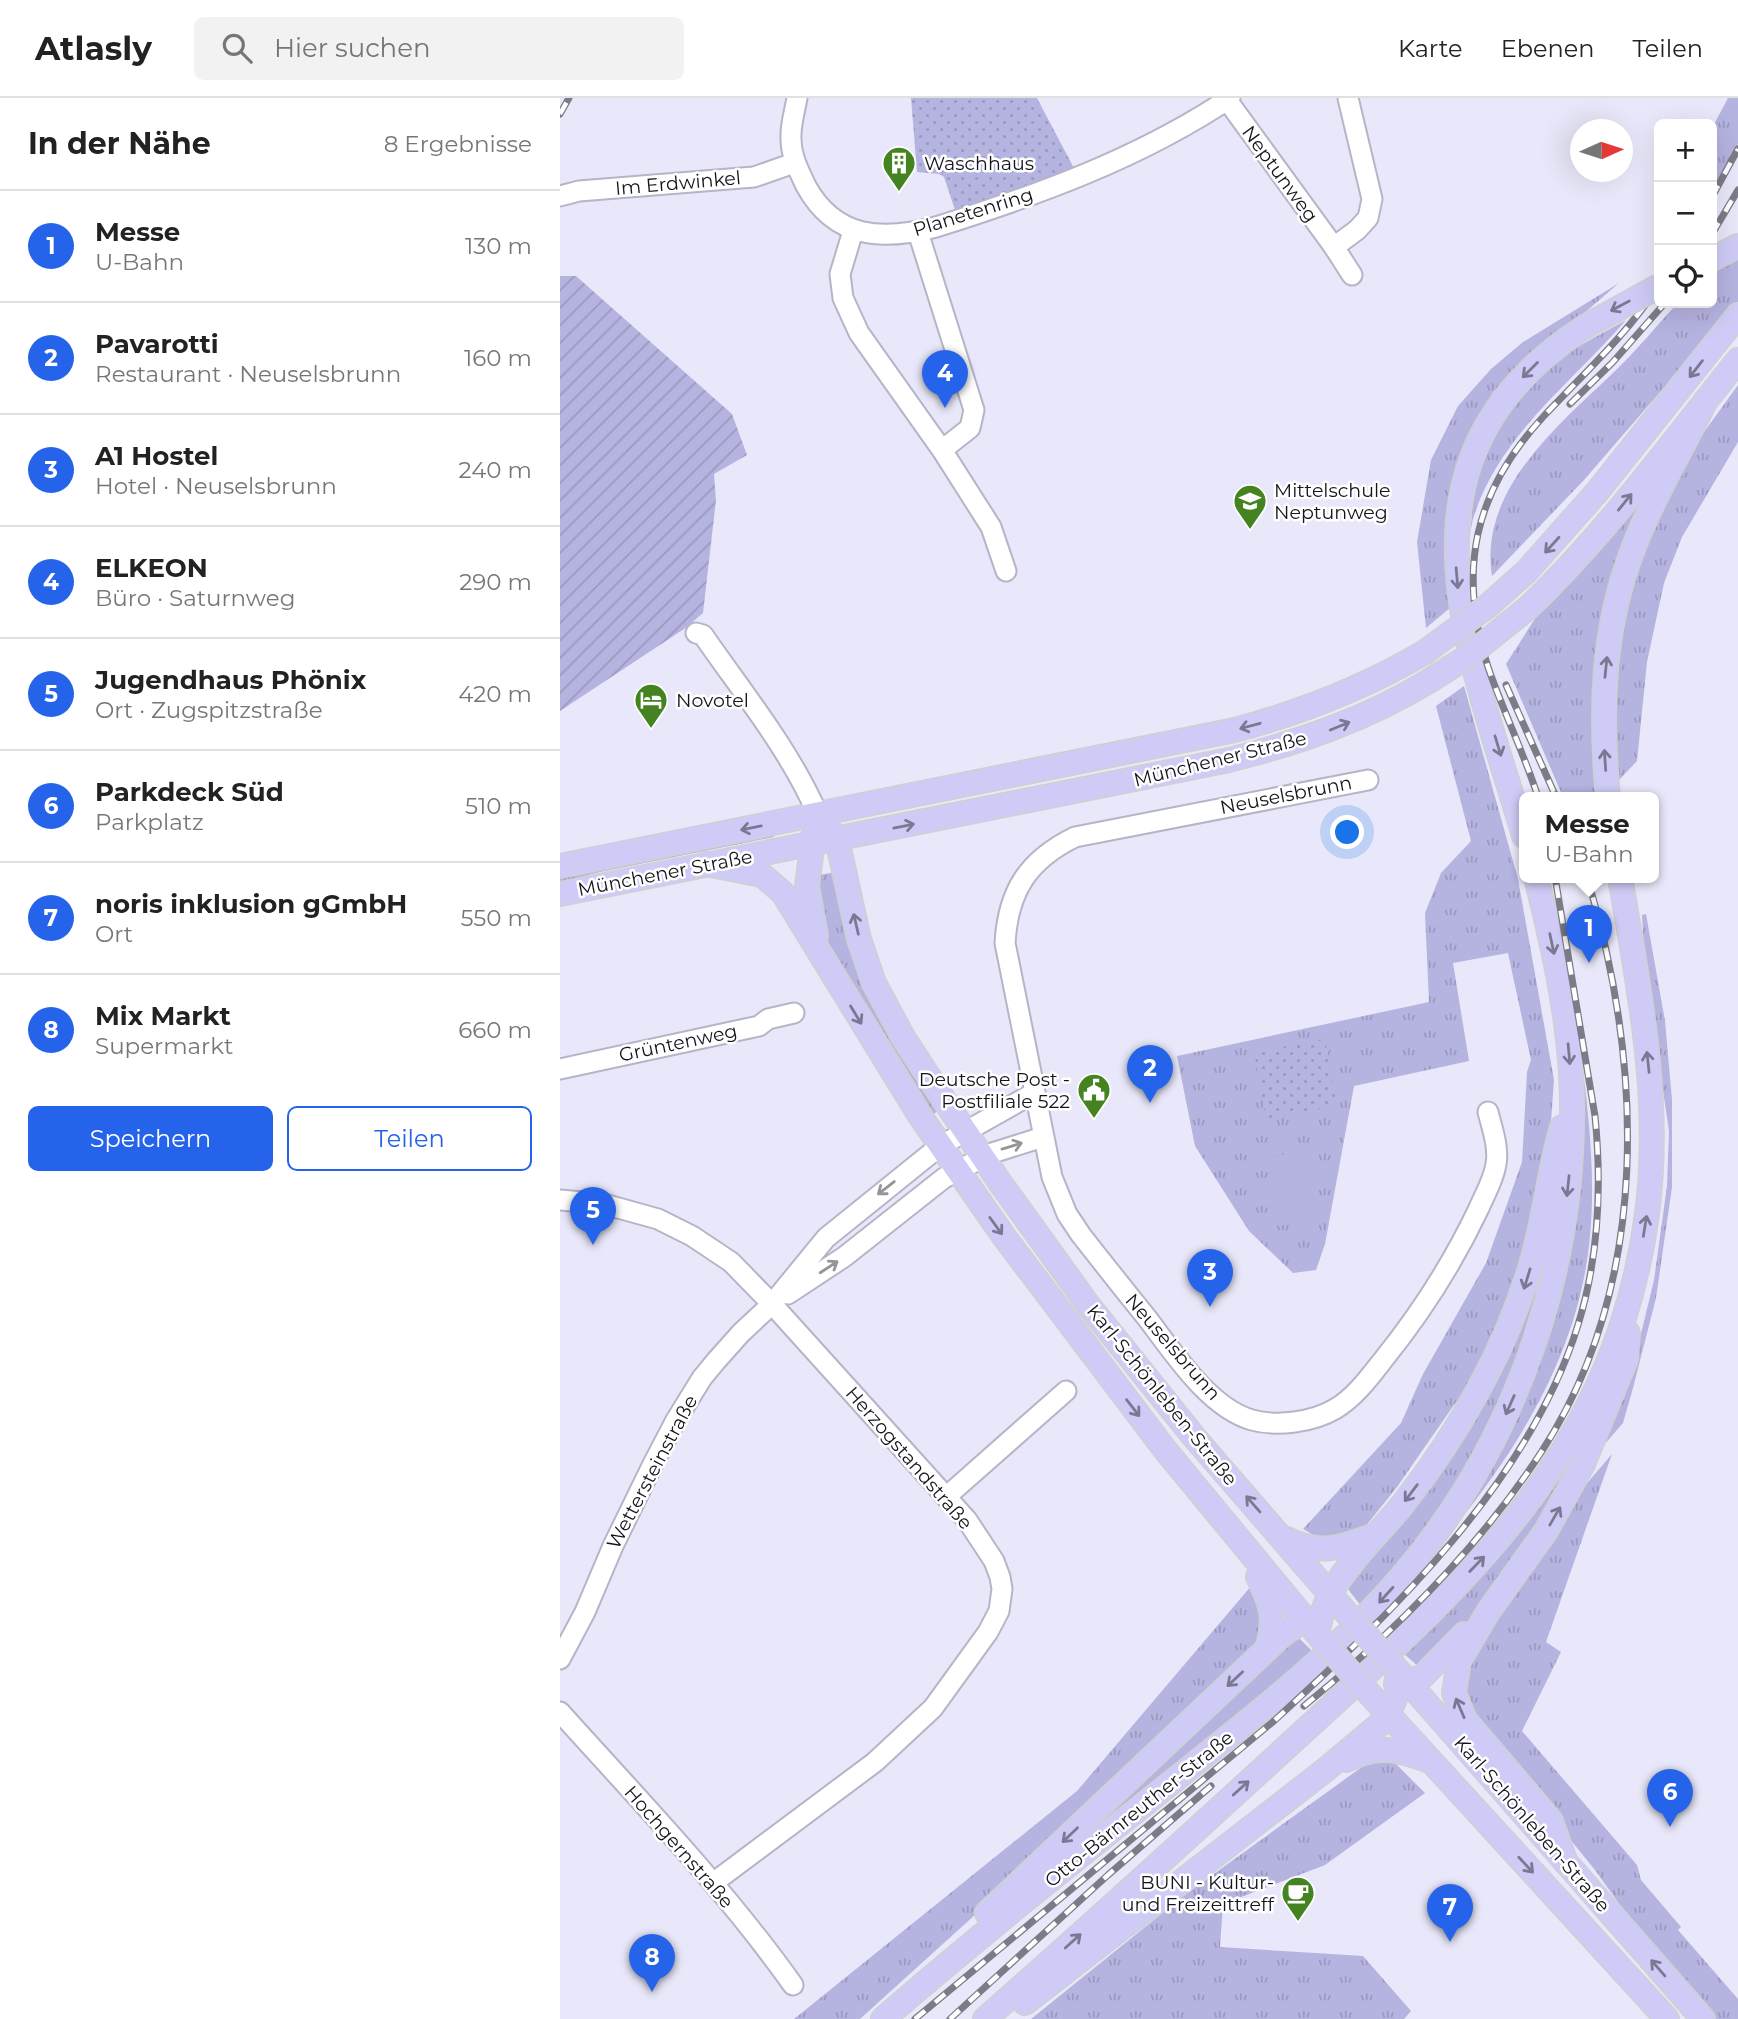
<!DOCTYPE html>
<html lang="de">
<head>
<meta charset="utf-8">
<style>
  body { margin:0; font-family:Montserrat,sans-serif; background:#f2f2f2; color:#222 }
  .controls { position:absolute; right:21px; top:21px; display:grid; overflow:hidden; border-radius:10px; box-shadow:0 7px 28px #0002 }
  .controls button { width:63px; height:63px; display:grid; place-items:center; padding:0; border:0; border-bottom:2px solid #e0e0e0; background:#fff; color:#222; font:35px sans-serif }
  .compass { position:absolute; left:1010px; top:21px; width:63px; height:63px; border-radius:50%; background:#fff; box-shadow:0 7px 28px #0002; rotate:87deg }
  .you { position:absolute; left:788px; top:735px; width:24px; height:24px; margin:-18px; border:5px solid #fff; border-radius:50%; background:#1a73e8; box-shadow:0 0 0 10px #1a73e833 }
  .badge { display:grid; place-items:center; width:46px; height:46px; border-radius:50%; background:#2563eb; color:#fff; font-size:23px; font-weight:700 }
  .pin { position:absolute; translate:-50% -58px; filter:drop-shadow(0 2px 4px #0008) }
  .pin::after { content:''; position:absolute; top:37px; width:24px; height:21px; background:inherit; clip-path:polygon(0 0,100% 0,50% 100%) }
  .popup { position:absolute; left:959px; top:694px; width:140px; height:91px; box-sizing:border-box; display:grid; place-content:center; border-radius:10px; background:#fff; filter:drop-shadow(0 2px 5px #0005); font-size:23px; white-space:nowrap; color:#767676 }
  .popup b { font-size:26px; color:#222 }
  .popup::after { content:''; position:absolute; left:50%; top:100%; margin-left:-14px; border:14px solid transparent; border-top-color:#fff }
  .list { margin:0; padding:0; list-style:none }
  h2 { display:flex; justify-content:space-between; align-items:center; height:91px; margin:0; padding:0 28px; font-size:30px }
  h2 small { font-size:23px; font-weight:400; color:#767676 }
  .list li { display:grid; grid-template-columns:46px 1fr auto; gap:21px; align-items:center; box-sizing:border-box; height:112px; padding:0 28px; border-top:2px solid #e0e0e0 }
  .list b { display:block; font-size:26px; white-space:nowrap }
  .list p { margin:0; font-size:23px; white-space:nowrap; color:#767676 }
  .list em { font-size:23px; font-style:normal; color:#767676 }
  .actions { display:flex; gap:14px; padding:21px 28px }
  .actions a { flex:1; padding:16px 0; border:2px solid #2563eb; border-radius:10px; text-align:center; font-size:24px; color:#2563eb }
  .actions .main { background:#2563eb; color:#fff }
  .icon { flex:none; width:38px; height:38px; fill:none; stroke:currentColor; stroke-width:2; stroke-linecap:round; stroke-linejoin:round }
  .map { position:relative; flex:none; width:1178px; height:1921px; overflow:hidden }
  header { display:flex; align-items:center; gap:42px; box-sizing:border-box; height:98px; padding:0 35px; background:#fff; border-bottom:2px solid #e0e0e0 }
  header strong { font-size:33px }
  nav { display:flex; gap:38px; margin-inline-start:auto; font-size:24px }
  .search { width:490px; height:63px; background:#f2f2f2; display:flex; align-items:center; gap:18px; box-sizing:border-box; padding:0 24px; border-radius:10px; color:#767676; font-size:26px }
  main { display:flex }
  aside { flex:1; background:#fff }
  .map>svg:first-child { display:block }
  .grass { fill:url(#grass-tufts) }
  .park { fill:url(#park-dots) }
  .garden { fill:url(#garden-furrows) }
  .pitch { fill:#b5b3e0 }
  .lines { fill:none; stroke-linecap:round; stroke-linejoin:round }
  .minor-casing { stroke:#b5b5c7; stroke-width:23 }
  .major-casing { stroke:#d0d0d1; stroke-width:26 }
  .minor { stroke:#fff; stroke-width:19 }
  .major { stroke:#cecbf6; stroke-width:23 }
  .rail-casing { stroke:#7c7c88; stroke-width:7 }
  .rail { stroke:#fff; stroke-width:4.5; stroke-dasharray:13; stroke-linecap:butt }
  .major-bridge-casing { stroke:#d0d0d1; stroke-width:26; stroke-linecap:butt }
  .major-bridge { stroke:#cecbf6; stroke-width:23 }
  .oneway { stroke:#7a7993 }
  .oneway2 { stroke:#959598 }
  .labels { text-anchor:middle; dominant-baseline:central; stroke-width:5; stroke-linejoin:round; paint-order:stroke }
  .poi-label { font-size:19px; fill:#14141a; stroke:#fff; text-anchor:start }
  .street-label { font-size:19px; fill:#14141a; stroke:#fff }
</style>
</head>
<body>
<header>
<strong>Atlasly</strong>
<div class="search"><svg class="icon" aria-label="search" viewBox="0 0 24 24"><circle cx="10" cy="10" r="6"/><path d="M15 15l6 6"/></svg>Hier suchen</div>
<nav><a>Karte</a><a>Ebenen</a><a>Teilen</a></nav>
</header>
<main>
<aside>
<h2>In der Nähe<small>8 Ergebnisse</small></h2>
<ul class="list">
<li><span class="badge">1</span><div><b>Messe</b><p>U-Bahn</p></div><em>130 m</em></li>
<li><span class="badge">2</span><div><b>Pavarotti</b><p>Restaurant · Neuselsbrunn</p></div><em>160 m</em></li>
<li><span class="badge">3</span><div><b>A1 Hostel</b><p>Hotel · Neuselsbrunn</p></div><em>240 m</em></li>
<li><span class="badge">4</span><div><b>ELKEON</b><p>Büro · Saturnweg</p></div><em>290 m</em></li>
<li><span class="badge">5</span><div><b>Jugendhaus Phönix</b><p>Ort · Zugspitzstraße</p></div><em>420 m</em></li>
<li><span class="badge">6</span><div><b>Parkdeck Süd</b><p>Parkplatz</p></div><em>510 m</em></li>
<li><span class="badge">7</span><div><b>noris inklusion gGmbH</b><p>Ort</p></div><em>550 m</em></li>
<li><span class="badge">8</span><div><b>Mix Markt</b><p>Supermarkt</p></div><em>660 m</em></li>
</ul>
<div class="actions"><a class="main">Speichern</a><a>Teilen</a></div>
</aside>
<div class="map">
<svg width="1178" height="1921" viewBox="0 0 1178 1921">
  <defs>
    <pattern id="grass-tufts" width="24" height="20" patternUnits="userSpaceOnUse" patternTransform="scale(1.75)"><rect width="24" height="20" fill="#b5b3e0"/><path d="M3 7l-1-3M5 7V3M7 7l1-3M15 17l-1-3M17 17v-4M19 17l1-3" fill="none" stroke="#9b99c0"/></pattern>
    <pattern id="park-dots" width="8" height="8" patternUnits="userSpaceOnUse" patternTransform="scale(1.75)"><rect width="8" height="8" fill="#b5b3e0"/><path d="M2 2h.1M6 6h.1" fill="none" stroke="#9b99c0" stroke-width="1.8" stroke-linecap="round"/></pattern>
    <pattern id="garden-furrows" width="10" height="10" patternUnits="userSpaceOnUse" patternTransform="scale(1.75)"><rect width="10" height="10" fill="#b5b3e0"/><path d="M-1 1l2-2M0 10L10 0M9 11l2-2" fill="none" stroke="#9b99c0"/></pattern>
  </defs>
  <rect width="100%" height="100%" fill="#e8e8fa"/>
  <g class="grass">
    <polygon points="1168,0 1178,0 1178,46 1152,94 1152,30"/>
    <path d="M1178,158V204L1024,382L932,478C918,391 1001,325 1056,272C1078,251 1097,227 1118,205H1152V171Z"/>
    <polygon points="1059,185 933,294 902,356 885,432 891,509 866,530 857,444 871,362 898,308 931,271 963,244"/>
    <path d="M1066,222C1011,286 938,338 913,421C910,433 909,447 908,459L916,372L949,311L1001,258Z"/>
    <polygon points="1178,287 1178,344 1122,439 1104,485 1087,564 1077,663 1043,699 1003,699 946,566 983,508 1092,386 1134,348"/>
    <polygon points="904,588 958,781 994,982 988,1067 957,1193 919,1271 837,1389 805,1429 764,1443 743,1431 841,1325 863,1276 926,1165 962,1064 967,974 971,962 948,855 893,865 909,963 794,988 765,1146 756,1172 733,1175 689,1133 635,1048 617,958 869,904 865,815 881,775 911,743 876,608"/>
    <polygon points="213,733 214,739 40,774 0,784 0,776"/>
    <polygon points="276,774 380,1011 374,1016 269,846 261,830 253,778"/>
    <polygon points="1086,816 1105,923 1112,1002 1112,1089 1096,1200 1073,1290 1063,1325 1036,1356 1079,1244 1094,1182 1107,1088 1109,1033 1085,872 1082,817"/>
    <path d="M1017,948H1020C1028,1011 1036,1074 1030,1138C1018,1271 940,1378 856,1475L968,1286Z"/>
    <polygon points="990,1123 991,1150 952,1281 911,1362 843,1464 801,1508 788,1491 863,1392"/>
    <polygon points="1026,1329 1025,1342 961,1457 905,1527 860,1570 842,1554"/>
    <polygon points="1052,1356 986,1544 1001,1554 962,1633 1077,1767 1081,1782 1121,1829 1118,1832 1178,1901 1178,1921 1155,1921 1075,1828 1035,1772 944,1660 899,1596 907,1558 1011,1404"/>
    <polygon points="692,1487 704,1516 695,1549 733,1534 755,1556 437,1813 427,1806 300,1921 234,1921 517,1693"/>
    <polygon points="833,1663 865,1695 765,1767 663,1806 660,1849 803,1858 851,1913 844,1921 471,1921 626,1796 806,1666"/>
  </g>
  <g class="park">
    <polygon points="351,0 477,0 516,74 396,115 384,79 379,76 357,74"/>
    <polygon points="765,941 777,1008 706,1021 694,954"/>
  </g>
  <polygon class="garden" points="0,178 16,178 172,316 187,357 154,376 156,402 143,515 124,531 0,613"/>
  <polygon class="pitch" points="747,1053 757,1122 718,1128 708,1059"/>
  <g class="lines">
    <defs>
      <g id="minor">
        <path d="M237,0C235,12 231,25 231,37C230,56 238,71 246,88C275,141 322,143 376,129C478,97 580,60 670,0"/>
        <polyline points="667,2 774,149 792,177"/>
        <polyline points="0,98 19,93 194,79 234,65"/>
        <polyline points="293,133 280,176 283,200 299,235 382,352 431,429 446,473"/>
        <polyline points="358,134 414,312 410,330 382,352"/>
        <polyline points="774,149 797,132 808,120 812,101 788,0"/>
        <path d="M136,535L143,537C183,595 230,652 258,717"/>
        <path d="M808,682L515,739C468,762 448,793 445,845L492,1079L507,1116L521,1137C543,1165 565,1193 587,1220C613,1254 649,1310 692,1322C717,1329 753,1324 775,1311C794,1300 809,1280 823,1262C861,1215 893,1165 919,1110C925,1096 934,1081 936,1066C939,1049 932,1030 928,1014"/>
        <polyline points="0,971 199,928 208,921 234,915"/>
        <polyline points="0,1102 44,1106 98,1121 132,1138 171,1164 212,1206 407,1422 434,1463 440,1479 442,1491 439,1513 428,1534 373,1610 315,1664 153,1785"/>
        <polyline points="228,1196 284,1159 384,1080 429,1056 483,1039"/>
        <polyline points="386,1399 506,1293"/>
        <polyline points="0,1561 25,1514 53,1448 92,1368 116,1322 142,1280 156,1263 181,1235 212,1206 266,1140 380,1048 474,995"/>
        <path d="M0,1614C80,1703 164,1790 233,1887"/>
      </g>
      <g id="major">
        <polyline points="1152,161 1178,148"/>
        <polyline points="967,473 1037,394 1178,217"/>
        <path d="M969,509C1047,434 1111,346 1178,262"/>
        <path d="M1048,699C1040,615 1042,531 1073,451C1092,401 1122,351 1146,302"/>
        <polyline points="258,717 277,741 299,841 314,885 343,939 382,999 441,1086 529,1208 634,1339 789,1518"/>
        <polyline points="254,734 247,788 256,838"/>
        <path d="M964,738C910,553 820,363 1023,230"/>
        <polyline points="146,766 202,777 223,795 360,1018 445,1140 606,1353 763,1543"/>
        <path d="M0,768L675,632C742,614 804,590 865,554"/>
        <path d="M0,796L669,662C740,644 807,621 869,583"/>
        <path d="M724,1440C760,1458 780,1450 815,1437"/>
        <path d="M698,1479C712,1507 716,1521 707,1551"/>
        <path d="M758,1536C762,1484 812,1445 843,1406C899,1335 947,1250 972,1163C985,1119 989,1073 1002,1029"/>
        <polyline points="834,1568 1143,1921"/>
        <polyline points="836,1586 862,1579 904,1536"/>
        <polyline points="806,1592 1107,1921"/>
        <path d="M786,1662C818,1646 837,1651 870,1663"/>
        <polyline points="1006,1765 991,1723 905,1622 894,1595 899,1563 928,1514 986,1433 1023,1366 1066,1261 1068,1235"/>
        <polyline points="427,1815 723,1536 740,1525 761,1519"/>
        <polyline points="465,1905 764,1673 819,1627 828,1616 838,1594 837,1572"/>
        <path d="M323,1921C419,1838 518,1759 617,1680C697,1616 779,1553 845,1475C961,1337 1021,1156 1011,976C1007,909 992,844 976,779"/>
        <path d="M425,1921C524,1834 622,1745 719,1656C892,1497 1054,1365 1087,1116C1102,1002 1079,891 1060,779"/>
      </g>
    </defs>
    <use href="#minor" class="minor-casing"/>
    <use href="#major" class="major-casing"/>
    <use href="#minor" class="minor"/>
    <use href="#major" class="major"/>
    <defs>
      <g id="rail">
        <polyline points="0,16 9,0"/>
        <polyline points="1152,99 1178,51"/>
        <polyline points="1152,136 1178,92"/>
        <polyline points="1010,306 1052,265 1105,205"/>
        <polyline points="946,587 996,699"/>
        <path d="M978,699C964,655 943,613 928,569C897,472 914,394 983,319C1023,276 1067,237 1099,187"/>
        <path d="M744,1608C832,1536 920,1449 982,1353C1092,1183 1083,966 1027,779"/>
        <path d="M355,1921L715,1622C832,1515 970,1383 1018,1227C1039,1159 1042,1089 1035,1018L995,779"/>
        <polyline points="390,1921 548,1777 651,1688"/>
      </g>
    </defs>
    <use href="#rail" class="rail-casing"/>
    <use href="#rail" class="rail"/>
    <defs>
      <g id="major-bridge">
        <polyline points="1023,230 1099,188"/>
        <polyline points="865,554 929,507 967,473"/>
        <polyline points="869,583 907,559 969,509"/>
        <polyline points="789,1518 833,1567"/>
        <polyline points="763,1543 806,1592"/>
      </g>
    </defs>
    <use href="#major-bridge" class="major-bridge-casing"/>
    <use href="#major-bridge" class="major-bridge"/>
  </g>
  <defs><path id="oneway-shaft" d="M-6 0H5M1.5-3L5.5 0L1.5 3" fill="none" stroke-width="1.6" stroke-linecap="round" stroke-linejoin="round" transform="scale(1.75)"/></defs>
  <g class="oneway">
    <use href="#oneway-shaft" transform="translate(1060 208) rotate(152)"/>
    <use href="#oneway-shaft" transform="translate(1136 271) rotate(128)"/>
    <use href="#oneway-shaft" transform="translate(970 272) rotate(135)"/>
    <use href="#oneway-shaft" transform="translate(1065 404) rotate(-51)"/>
    <use href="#oneway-shaft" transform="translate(992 447) rotate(132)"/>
    <use href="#oneway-shaft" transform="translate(897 480) rotate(85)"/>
    <use href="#oneway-shaft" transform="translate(1046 569) rotate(-84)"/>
    <use href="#oneway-shaft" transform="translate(690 628) rotate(165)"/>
    <use href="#oneway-shaft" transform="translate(780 628) rotate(-22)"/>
    <use href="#oneway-shaft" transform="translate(938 648) rotate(73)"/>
    <use href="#oneway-shaft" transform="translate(1045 662) rotate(-94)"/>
    <use href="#oneway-shaft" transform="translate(344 728) rotate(-11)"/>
    <use href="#oneway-shaft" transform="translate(191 730) rotate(169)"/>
    <use href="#oneway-shaft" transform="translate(296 826) rotate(-103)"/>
    <use href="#oneway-shaft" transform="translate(992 846) rotate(78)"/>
    <use href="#oneway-shaft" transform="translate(296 917) rotate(59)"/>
    <use href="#oneway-shaft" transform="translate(1009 956) rotate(85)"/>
    <use href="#oneway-shaft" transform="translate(1088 964) rotate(-96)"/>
    <use href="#oneway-shaft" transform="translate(1008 1088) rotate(96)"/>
    <use href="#oneway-shaft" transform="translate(436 1128) rotate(54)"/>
    <use href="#oneway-shaft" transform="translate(1085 1128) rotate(-81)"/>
    <use href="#oneway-shaft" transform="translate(967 1181) rotate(107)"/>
    <use href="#oneway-shaft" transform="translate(950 1307) rotate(114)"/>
    <use href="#oneway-shaft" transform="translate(573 1310) rotate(52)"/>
    <use href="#oneway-shaft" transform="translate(851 1395) rotate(127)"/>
    <use href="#oneway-shaft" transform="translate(693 1406) rotate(-131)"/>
    <use href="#oneway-shaft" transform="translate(995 1418) rotate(-60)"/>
    <use href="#oneway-shaft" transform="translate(917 1466) rotate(-46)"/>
    <use href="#oneway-shaft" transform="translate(826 1497) rotate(132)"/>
    <use href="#oneway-shaft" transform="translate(675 1581) rotate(137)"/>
    <use href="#oneway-shaft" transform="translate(900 1610) rotate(-113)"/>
    <use href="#oneway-shaft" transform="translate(681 1690) rotate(-42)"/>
    <use href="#oneway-shaft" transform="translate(510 1737) rotate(136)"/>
    <use href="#oneway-shaft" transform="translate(966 1767) rotate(47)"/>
    <use href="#oneway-shaft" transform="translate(513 1843) rotate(-42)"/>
    <use href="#oneway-shaft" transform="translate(1098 1870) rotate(-131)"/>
  </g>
  <g class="oneway2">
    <use href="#oneway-shaft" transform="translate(452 1048) rotate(-17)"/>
    <use href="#oneway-shaft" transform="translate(326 1090) rotate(142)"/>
    <use href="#oneway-shaft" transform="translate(269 1169) rotate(-33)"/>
  </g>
  <defs>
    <symbol id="building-pin" viewBox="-11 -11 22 30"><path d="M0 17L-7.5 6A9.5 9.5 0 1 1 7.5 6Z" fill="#458220" stroke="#fff"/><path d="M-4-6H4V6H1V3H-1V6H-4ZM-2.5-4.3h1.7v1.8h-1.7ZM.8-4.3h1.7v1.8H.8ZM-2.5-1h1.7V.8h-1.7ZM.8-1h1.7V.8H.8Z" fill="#fff"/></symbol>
    <symbol id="school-pin" viewBox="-11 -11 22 30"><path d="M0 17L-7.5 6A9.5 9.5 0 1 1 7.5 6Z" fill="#458220" stroke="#fff"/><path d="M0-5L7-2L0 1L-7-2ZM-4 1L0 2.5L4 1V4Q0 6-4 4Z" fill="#fff"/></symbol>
    <symbol id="hotel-pin" viewBox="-11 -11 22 30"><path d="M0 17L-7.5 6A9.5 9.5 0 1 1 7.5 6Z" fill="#458220" stroke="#fff"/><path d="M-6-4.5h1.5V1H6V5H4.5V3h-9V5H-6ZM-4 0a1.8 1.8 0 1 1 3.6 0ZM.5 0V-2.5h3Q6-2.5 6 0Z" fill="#fff"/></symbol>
    <symbol id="civic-pin" viewBox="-11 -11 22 30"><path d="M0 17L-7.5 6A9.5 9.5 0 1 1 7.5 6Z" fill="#458220" stroke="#fff"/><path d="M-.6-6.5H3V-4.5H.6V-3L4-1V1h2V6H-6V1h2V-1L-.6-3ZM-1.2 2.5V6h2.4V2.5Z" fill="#fff"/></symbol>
    <symbol id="cafe-pin" viewBox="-11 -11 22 30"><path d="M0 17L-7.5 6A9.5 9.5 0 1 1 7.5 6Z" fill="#458220" stroke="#fff"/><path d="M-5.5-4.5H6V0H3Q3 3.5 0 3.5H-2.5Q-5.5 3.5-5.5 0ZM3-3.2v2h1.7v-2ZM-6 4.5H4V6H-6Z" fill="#fff"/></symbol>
  </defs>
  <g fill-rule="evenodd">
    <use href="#building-pin" x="320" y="46" width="38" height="52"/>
    <use href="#school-pin" x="671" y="384" width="38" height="52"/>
    <use href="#hotel-pin" x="72" y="583" width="38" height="52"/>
    <use href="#civic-pin" x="515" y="973" width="38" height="52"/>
    <use href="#cafe-pin" x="719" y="1776" width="38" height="52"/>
  </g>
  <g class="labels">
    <g class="poi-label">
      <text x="364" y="65">Waschhaus</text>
      <text x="714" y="392">Mittelschule<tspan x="714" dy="22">Neptunweg</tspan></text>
      <text x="116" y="602">Novotel</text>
      <text x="510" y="981" text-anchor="end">Deutsche Post -<tspan x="510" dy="22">Postfiliale 522</tspan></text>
      <text x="714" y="1784" text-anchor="end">BUNI - Kultur-<tspan x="714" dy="22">und Freizeittreff</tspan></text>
    </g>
    <g class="street-label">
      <text transform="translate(720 76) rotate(54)">Neptunweg</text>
      <text transform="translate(118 85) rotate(-5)">Im Erdwinkel</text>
      <text transform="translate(413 114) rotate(-17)">Planetenring</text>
      <text transform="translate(660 661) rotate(-14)">Münchener Straße</text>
      <text transform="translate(726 697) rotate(-11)">Neuselsbrunn</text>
      <text transform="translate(105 775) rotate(-11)">Münchener Straße</text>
      <text transform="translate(118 945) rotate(-12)">Grüntenweg</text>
      <text transform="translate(613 1249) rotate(49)">Neuselsbrunn</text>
      <text transform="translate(602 1297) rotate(51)">Karl-Schönleben-Straße</text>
      <text transform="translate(349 1360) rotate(49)">Herzogstandstraße</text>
      <text transform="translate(92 1374) rotate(-62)">Wettersteinstraße</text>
      <text transform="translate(579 1711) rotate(-39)">Otto-Bärnreuther-Straße</text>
      <text transform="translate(972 1726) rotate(49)">Karl-Schönleben-Straße</text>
      <text transform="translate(119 1749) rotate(49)">Hochgernstraße</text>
    </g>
  </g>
</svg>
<div class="controls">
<button>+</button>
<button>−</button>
<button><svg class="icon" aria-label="locate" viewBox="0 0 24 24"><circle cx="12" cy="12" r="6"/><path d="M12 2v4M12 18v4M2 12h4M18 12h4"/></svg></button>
</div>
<svg class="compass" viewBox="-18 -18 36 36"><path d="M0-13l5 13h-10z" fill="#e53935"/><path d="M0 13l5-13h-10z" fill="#767676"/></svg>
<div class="you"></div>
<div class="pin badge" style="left:1029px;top:865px">1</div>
<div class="popup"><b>Messe</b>U-Bahn</div>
<div class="pin badge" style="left:590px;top:1005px">2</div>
<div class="pin badge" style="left:650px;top:1209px">3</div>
<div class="pin badge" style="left:385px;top:310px">4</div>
<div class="pin badge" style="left:33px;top:1147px">5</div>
<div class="pin badge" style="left:1110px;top:1729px">6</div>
<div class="pin badge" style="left:890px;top:1844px">7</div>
<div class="pin badge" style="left:92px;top:1894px">8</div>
</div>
</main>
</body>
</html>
